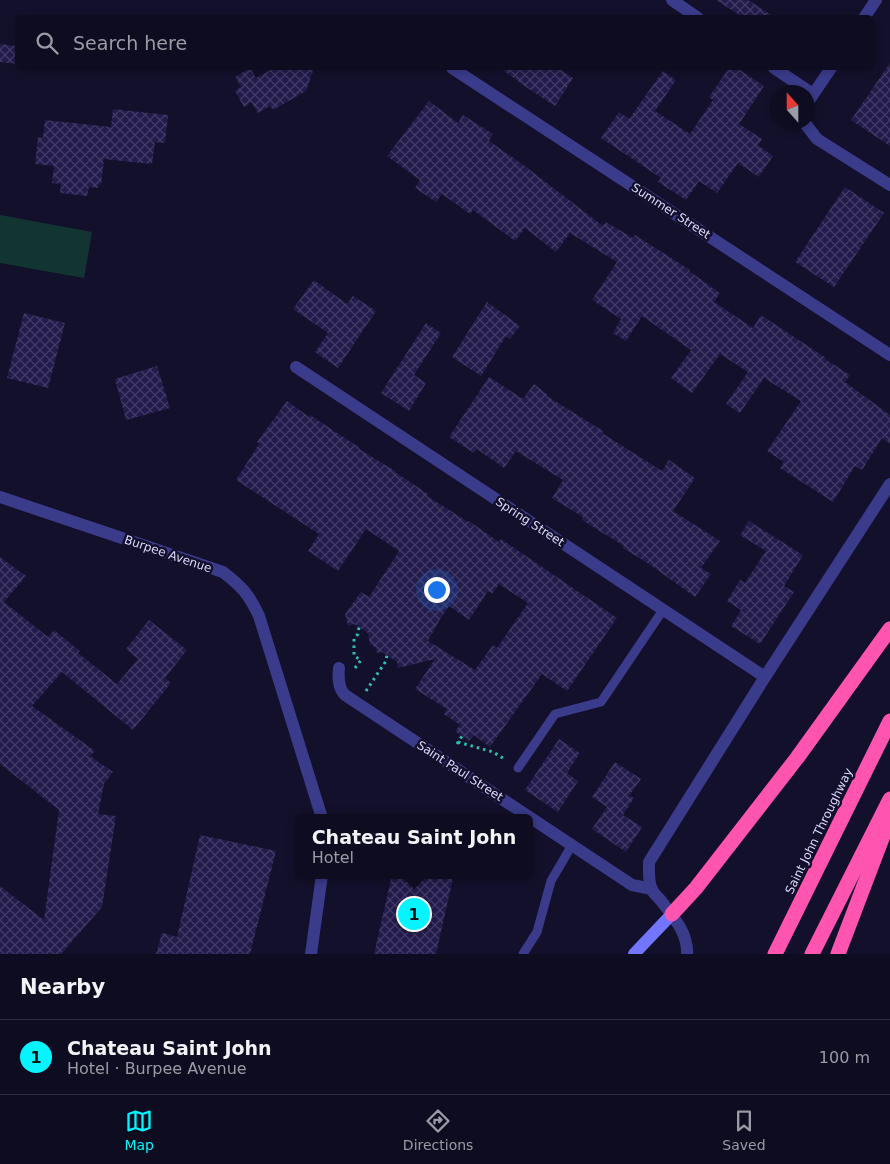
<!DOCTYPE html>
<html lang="en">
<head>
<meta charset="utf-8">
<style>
  body { margin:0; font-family:"DejaVu Sans",sans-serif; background:#1c1a2d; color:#f1f3f6 }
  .compass { position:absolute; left:770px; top:85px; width:45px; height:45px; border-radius:50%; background:#0e0c20; box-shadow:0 2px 8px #0003; rotate:339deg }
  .you { position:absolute; left:436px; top:589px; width:18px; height:18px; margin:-12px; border:4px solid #fff; border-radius:50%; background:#1a73e8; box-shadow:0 0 0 8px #1a73e833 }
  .badge { display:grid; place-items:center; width:32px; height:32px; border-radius:50%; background:#06f4ff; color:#111; font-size:16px; font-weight:700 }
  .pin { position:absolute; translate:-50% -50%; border:2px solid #fff; box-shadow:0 1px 5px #0006 }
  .popup { position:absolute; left:295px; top:814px; width:238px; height:65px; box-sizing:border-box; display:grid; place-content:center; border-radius:8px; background:#0e0c20; filter:drop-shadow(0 1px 4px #0005); font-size:16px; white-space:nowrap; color:#9b9ba5 }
  .popup b { font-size:19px; color:#f1f3f6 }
  .popup::after { content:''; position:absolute; left:50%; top:100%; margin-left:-10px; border:10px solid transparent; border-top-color:#0e0c20 }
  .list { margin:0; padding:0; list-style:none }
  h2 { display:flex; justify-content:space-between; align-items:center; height:65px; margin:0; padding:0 20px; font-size:21px }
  h2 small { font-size:16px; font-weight:400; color:#9b9ba5 }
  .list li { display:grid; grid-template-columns:32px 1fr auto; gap:15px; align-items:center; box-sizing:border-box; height:75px; padding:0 20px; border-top:1px solid #2e2c3e }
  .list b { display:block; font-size:19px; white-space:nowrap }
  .list p { margin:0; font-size:16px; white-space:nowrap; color:#9b9ba5 }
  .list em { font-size:16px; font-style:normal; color:#9b9ba5 }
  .icon { flex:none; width:28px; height:28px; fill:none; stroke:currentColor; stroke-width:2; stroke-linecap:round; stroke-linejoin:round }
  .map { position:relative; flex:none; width:890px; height:954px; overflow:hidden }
  .search { position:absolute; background:#0e0c20; box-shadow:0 2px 8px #0003; left:15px; right:15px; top:15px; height:55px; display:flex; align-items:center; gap:12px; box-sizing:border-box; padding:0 18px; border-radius:8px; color:#9b9ba5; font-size:19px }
  .sheet { height:140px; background:#0e0c20 }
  nav { display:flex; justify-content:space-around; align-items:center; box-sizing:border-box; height:70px; border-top:1px solid #2e2c3e; background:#0e0c20; font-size:14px; color:#9b9ba5 }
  nav a { display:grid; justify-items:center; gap:2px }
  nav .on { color:#06f4ff }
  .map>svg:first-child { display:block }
  .pitch { fill:#133532 }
  .building { fill:url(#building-cross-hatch); fill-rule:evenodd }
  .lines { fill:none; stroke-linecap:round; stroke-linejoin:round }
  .path { stroke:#2dc0af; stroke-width:3; stroke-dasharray:2.5 4; stroke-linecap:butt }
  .service { stroke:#3a3b8b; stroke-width:9 }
  .minor { stroke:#3a3b8b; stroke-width:12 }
  .secondary { stroke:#7175ff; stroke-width:12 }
  .motorway { stroke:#ff55b0; stroke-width:15 }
  .labels { text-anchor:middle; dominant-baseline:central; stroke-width:5; stroke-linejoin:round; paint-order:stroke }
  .street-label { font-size:12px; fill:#dcdaff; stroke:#13102b }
</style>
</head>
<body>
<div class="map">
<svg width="890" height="954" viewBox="0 0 890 954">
  <defs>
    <pattern id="building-cross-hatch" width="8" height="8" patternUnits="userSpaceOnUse" patternTransform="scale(1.25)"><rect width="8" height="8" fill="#221b4c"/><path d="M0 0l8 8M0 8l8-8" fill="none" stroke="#423c67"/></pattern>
  </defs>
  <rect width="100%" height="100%" fill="#13102b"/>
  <polygon class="pitch" points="0,215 92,232 84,278 0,263"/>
  <g class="building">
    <polygon points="716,0 748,0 776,18 744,18"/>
    <polygon points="0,44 18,46 18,64 0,62"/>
    <polygon points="890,63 890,146 851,120"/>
    <polygon points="250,68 256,78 274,68 314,68 306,91 273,110 270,106 258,113 251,102 244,107 235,91 241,87 235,77"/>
    <polygon points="500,68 558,68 573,78 555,106 526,87"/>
    <polygon points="729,68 737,68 764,86 739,124 762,139 758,145 773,156 759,177 738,163 717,193 699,181 686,200 658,182 661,178 601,138 619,112 629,119 663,71 676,80 655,111 690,134 713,100 709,97"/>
    <polygon points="429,101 458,123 463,115 493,134 489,141 522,164 603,226 606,222 633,238 635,235 690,270 689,271 720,293 714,302 753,328 761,315 826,358 825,359 850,375 845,382 890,415 890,444 882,438 862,470 855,466 833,502 780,468 784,462 767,451 801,401 764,378 740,413 726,404 748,372 720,354 692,393 671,378 691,350 642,316 626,341 613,333 621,319 592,300 617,262 570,233 556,252 525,228 515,241 473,210 470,214 442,194 436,202 415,188 420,180 387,156"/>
    <polygon points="113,109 168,115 165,143 155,142 152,164 104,159 101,185 98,184 98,188 89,187 87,196 60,193 61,184 52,183 54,166 35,164 38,137 43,138 45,120 111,127"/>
    <polygon points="845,187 884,213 834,287 795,262"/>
    <polygon points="314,280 347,304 353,296 376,311 338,368 315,352 328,333 293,309"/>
    <polygon points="487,302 520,326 510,339 506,336 481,376 452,357"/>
    <polygon points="24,313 65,323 48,388 7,378"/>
    <polygon points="426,323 441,333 414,375 426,383 409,411 381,393"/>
    <polygon points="157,366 170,408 126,420 115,379"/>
    <polygon points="489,377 523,399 534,384 548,395 547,396 603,431 602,433 662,471 669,460 695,478 673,511 720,541 701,568 711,574 695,597 649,564 623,548 624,546 582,520 583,517 552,498 563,480 516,451 504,468 477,449 474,453 449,437"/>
    <path d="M287,401L309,417L310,415L360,448L359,449L395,471V472L428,494L427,496L468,522L469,521L499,542L501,539L617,618L567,691L542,674L490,747L474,735L469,741L455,731L460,725L444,714L447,709L415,689L435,659L398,668L397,662L382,652L377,653L376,648L370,644L368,633L354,624L348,626L345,614L361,592L369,597L399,551L366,529L338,571L308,551L319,534L236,480L259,444L257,442ZM499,584L528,603L497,648L493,645L475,670L428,641L439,621L449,606L469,620L488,591L492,594Z"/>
    <polygon points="749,521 803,555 784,586 794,592 760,644 731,626 741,610 727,601 740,580 745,583 766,551 740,535"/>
    <polygon points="0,557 26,576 4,602 48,637 54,630 80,651 78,653 117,684 138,659 126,649 149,620 187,650 165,678 171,683 133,730 62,672 32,706 95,751 90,756 113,772 104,784 98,814 116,816 102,907 61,954 0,954 0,886 44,920 59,810 0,764"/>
    <polygon points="559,739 580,753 567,773 578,781 558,812 525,790"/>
    <polygon points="615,762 641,779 629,796 634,798 623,815 642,827 626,852 592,829 607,807 592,797"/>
    <polygon points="200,835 276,851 250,954 156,954 162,933 177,937"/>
    <polygon points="392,875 441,875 453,878 436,954 374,954"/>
  </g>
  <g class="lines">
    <g class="path">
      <polyline points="355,668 361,660 354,656 354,639 358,634 359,627"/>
      <polyline points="366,691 386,661 387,655"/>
      <polyline points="458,742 493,752 506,760"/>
      <polyline points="457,744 462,736"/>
    </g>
    <g class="service">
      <polyline points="518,768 555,714 601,702 663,610"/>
      <polyline points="523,954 537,932 551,881 572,845"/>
    </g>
    <g class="minor">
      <polyline points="672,0 698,18"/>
      <polyline points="864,18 876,0"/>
      <polyline points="452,68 890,355"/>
      <polyline points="774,68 813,94"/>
      <polyline points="808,102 831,68"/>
      <polyline points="804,122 817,139 890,185"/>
      <polyline points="296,367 765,677"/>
      <path d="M0,497L223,572C241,586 249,594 259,616L322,818"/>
      <path d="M339,668C338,678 338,688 345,695L632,885L652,889"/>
      <polyline points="311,954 322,875"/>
      <path d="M687,954C688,933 674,918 662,902C659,898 654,894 652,890C648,882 649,871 649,862L765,677L890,484"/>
    </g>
    <polyline class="secondary" points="634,954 672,914"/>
    <g class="motorway">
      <polyline points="672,914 696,888 797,758 890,629"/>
      <polyline points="775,954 890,721"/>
      <polyline points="812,954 890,799"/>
      <polyline points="838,954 889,820"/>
    </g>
  </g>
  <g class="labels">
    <g class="street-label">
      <text transform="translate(671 211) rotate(33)">Summer Street</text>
      <text transform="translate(530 522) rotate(33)">Spring Street</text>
      <text transform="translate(168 554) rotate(19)">Burpee Avenue</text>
      <text transform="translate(460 771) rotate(33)">Saint Paul Street</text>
      <text transform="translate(819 831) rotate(-64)">Saint John Throughway</text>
    </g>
  </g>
</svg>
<svg class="compass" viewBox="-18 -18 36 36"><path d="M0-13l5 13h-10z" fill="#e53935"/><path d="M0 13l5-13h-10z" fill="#9b9ba5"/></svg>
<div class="you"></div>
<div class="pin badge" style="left:414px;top:914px">1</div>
<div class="popup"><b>Chateau Saint John</b>Hotel</div>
<div class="search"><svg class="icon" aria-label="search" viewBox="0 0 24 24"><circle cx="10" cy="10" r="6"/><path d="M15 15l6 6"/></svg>Search here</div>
</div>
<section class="sheet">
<h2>Nearby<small></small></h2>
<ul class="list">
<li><span class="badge">1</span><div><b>Chateau Saint John</b><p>Hotel · Burpee Avenue</p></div><em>100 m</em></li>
</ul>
</section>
<nav>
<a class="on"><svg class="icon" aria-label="map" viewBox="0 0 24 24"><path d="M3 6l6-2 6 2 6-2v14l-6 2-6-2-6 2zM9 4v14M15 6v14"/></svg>Map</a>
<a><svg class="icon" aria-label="directions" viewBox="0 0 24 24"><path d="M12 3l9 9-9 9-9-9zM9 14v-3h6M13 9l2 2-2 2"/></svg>Directions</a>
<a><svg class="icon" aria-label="saved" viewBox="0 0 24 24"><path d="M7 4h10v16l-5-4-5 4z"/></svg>Saved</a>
</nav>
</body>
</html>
